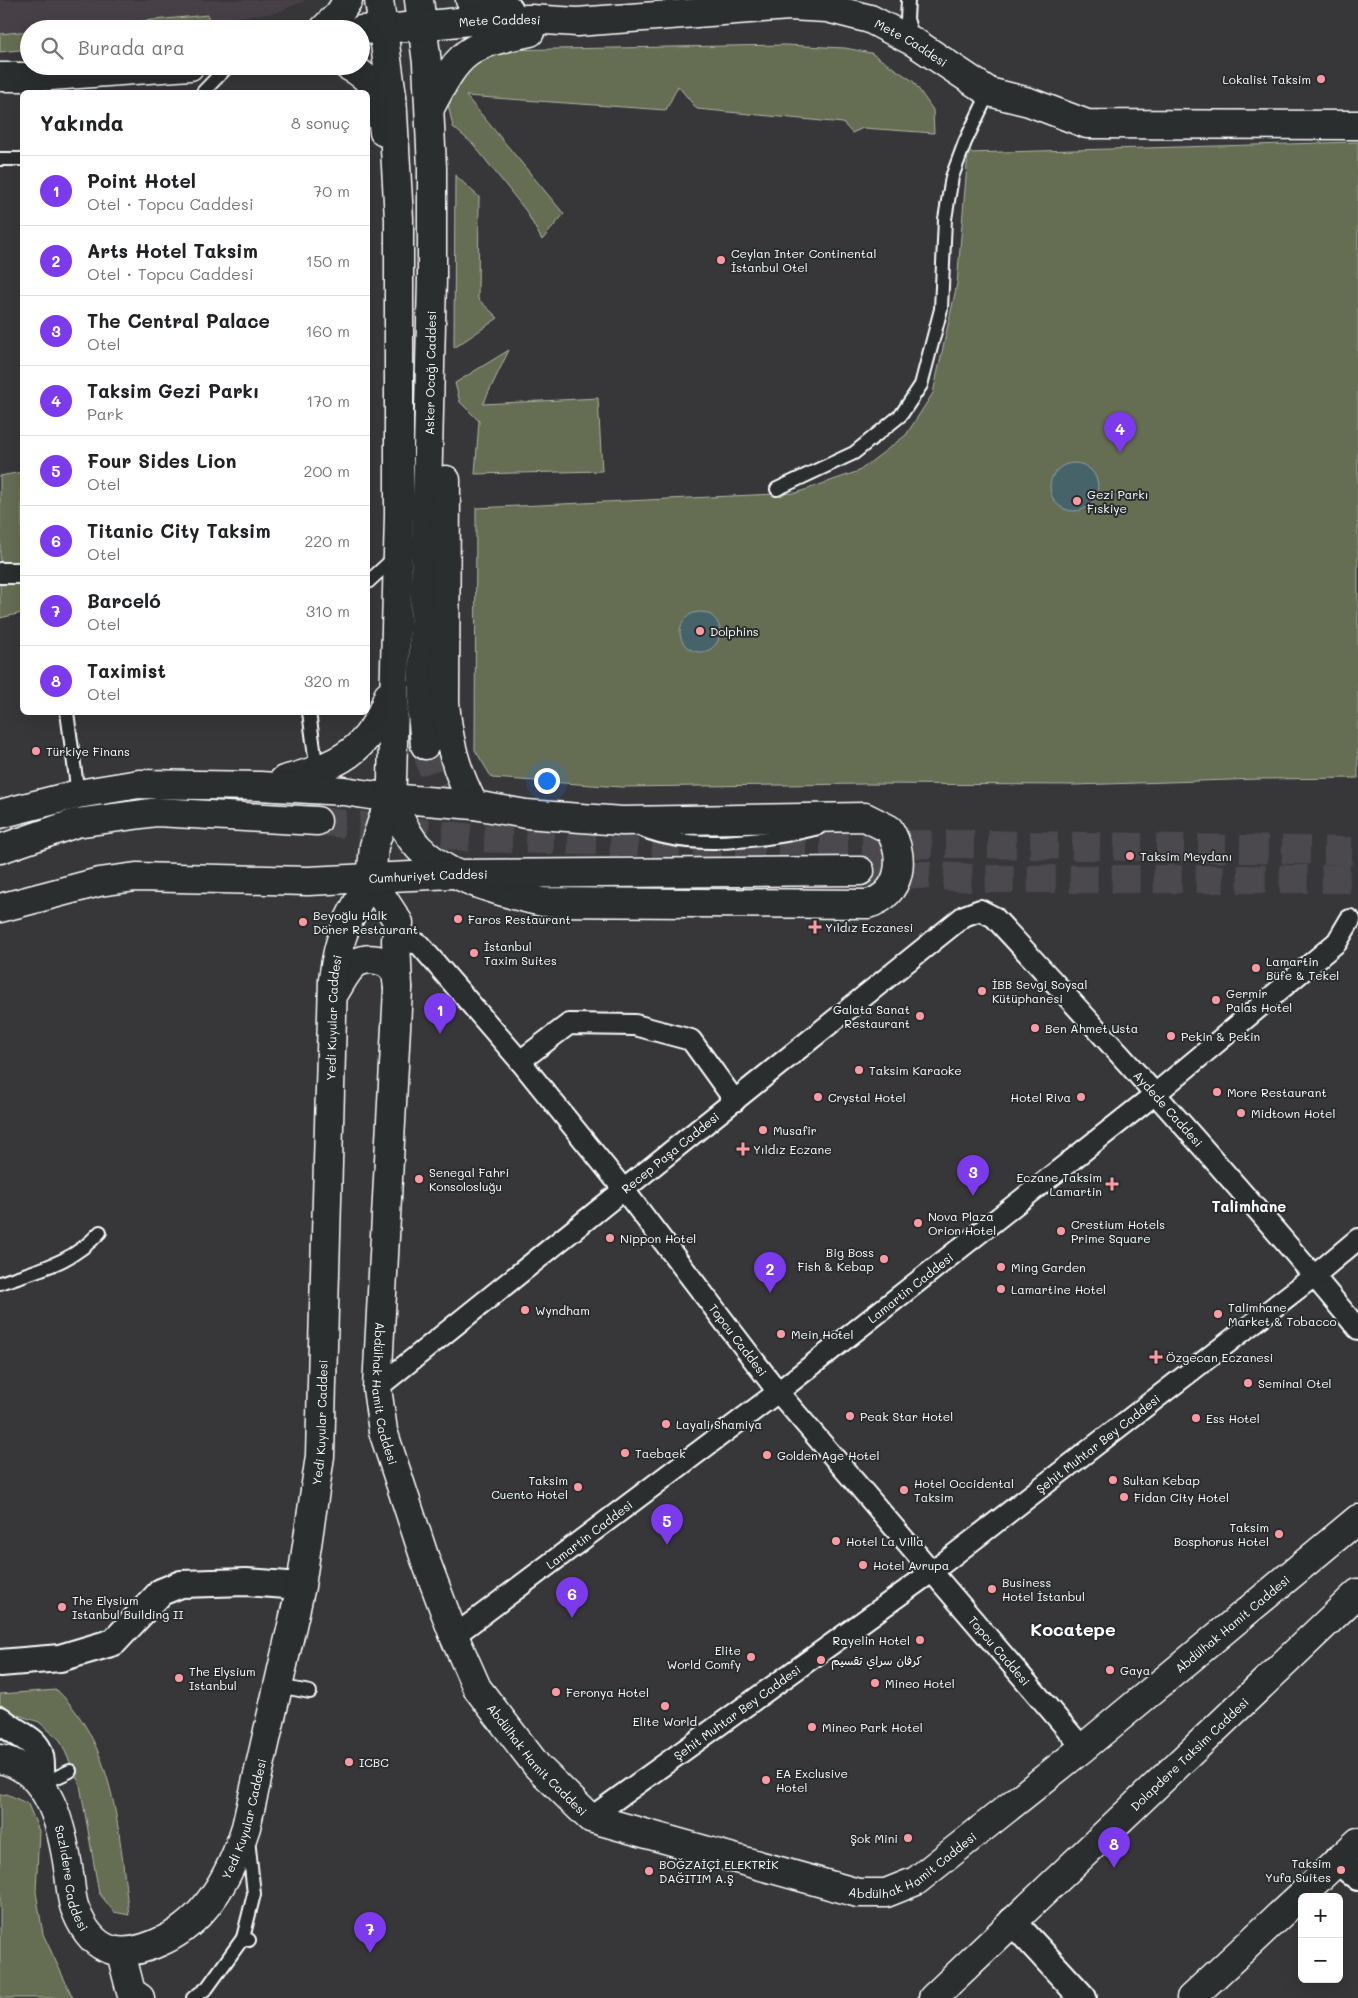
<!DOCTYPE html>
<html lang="tr">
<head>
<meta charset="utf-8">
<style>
  body { margin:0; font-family:Mali,"Playpen Sans Arabic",sans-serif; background:#f6f6f6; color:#202124 }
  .controls { position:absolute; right:15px; bottom:15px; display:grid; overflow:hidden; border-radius:8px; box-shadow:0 5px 20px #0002 }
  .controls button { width:45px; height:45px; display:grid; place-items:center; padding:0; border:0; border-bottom:1px solid #e0e0e0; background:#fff; color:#202124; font:25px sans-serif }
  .you { position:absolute; left:546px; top:780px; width:18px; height:18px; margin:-12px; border:4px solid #fff; border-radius:50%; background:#1a73e8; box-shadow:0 0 0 8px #1a73e833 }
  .badge { display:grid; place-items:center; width:32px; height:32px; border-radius:50%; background:#7c3aed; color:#fff; font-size:16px; font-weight:700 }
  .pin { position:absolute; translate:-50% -41px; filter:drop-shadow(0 1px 2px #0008) }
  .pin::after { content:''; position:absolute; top:26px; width:18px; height:15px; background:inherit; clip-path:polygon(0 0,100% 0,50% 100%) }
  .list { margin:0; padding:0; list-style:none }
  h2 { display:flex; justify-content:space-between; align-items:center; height:65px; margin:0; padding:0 20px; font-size:21px }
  h2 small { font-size:16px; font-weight:400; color:#757577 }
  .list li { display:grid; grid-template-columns:32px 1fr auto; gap:15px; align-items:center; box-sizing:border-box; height:70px; padding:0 20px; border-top:1px solid #e0e0e0 }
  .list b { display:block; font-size:19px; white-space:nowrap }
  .list p { margin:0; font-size:16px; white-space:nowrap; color:#757577 }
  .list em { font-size:16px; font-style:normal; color:#757577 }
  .icon { flex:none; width:28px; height:28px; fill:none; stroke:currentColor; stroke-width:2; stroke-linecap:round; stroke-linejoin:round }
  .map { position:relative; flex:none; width:1358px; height:1998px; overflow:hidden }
  .search { position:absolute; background:#fff; box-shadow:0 5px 20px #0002; left:20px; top:20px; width:350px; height:55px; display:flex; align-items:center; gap:12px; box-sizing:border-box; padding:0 18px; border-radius:28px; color:#757577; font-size:19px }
  .panel { position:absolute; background:#fff; box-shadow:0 5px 20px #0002; left:20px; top:90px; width:350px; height:625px; border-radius:8px }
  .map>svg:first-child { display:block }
  .built { fill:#464146 }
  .green { fill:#656d53; stroke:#b2b6a9 }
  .water { fill:#46636a; stroke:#90a1a6 }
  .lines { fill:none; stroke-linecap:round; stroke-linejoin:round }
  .primary-tunnel { stroke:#4b4a4d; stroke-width:28; stroke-dasharray:28 14; stroke-linecap:butt }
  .service-casing { stroke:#fff; stroke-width:16 }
  .pedestrian-casing { stroke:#fff; stroke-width:24 }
  .minor-casing { stroke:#fff; stroke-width:30 }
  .tertiary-casing { stroke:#fff; stroke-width:31 }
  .secondary-casing { stroke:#fff; stroke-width:31 }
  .primary-casing { stroke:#fff; stroke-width:31 }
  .service { stroke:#2a2d2e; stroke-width:12 }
  .pedestrian { stroke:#2a2d2e; stroke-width:20 }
  .minor { stroke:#2a2d2e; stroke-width:26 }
  .tertiary { stroke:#2a2d2e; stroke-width:28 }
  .secondary { stroke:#2a2d2e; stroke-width:28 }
  .primary { stroke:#2a2d2e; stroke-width:28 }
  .poi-dot { fill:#ff9aa2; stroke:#2a2d2e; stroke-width:2 }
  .labels { text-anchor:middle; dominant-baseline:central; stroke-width:4; stroke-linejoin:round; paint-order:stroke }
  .street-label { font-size:12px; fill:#fff; stroke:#2a2d2e }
  .poi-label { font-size:12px; fill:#fff; stroke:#2a2d2e; text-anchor:start }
  .quarter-label { font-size:15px; font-weight:bold; fill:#fff; stroke:#2a2d2e }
  .district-label { font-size:18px; font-weight:bold; fill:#fff; stroke:#2a2d2e }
</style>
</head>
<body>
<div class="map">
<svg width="1358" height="1998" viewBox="0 0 1358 1998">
  <rect width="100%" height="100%" fill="#373639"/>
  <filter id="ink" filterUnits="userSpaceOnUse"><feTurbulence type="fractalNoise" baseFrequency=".02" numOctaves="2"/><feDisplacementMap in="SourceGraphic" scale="10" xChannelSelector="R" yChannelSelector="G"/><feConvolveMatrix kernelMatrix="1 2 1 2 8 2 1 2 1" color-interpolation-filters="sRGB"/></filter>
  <g filter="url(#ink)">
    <polygon class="built" points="0,0 306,0 276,13 127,29 29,29 29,39 0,42"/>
    <g class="green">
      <polygon points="208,15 209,29 56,29"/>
      <polygon points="29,31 29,49 0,52 0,34"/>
      <polygon points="785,45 845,48 871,53 913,81 933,110 934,133 863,128 852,133 843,123 697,109 678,86 666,110 466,96 564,214 542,240 526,211 473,144 453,127 447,100 463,71 500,50"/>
      <polygon points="1358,142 1358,778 1261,779 1075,785 863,784 621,787 492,778 475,750 476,508 796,493 859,471 906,435 933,393 957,284 968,153"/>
      <polygon points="455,175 479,197 478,299 498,318 454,348"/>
      <polygon points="509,350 483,404 598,398 602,471 475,474 479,421 460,402 455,383"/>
      <polygon points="22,472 22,613 0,618 0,476"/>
      <path d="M57,1690C117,1748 119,1837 129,1915L114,1912L99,1893L80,1785L60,1740L39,1722L0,1709V1694Z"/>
      <polygon points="7,1794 28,1804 39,1831 36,1892 43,1934 73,1998 0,1998 0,1795"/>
    </g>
    <g class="water">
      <circle cx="1074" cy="487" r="24"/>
      <circle cx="700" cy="632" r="20"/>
    </g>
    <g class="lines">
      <g class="primary-tunnel">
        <polyline points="425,745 439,791 458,820"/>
        <polyline points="317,821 474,838 722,845 968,844 1358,851"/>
        <polyline points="860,871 987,879 1358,879"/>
      </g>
      <defs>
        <g id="service">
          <polyline points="908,0 907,19 913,39"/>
          <polyline points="203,92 228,66"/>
          <polyline points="0,159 22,159"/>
          <polyline points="777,489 854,453 901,415 921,385 941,309 945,219 952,177 965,142 989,92"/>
          <polyline points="368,582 395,557"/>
          <polyline points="67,712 78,794"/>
          <polyline points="309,712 317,771"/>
          <path d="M635,827C684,852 767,841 819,828"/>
          <path d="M0,1283C39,1269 71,1264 100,1232"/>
          <polyline points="278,1686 310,1692"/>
          <polyline points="40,1785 70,1771"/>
          <polyline points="243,1938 254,1894 248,1839"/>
          <polyline points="193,1998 207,1988 243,1938 249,1940"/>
        </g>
        <g id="pedestrian">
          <polyline points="0,573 22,573"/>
          <path id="s1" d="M396,940L419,944L520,1061L624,1190L778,1392L1083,1748"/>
          <polyline points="520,1061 569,1024 635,1025 691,1040 735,1101"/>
          <path id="s2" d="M377,1388L964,916L980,910L994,917C1118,1051 1242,1188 1358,1329"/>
          <path id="s3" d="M454,1636L778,1392L1154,1095L1337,942L1350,920"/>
          <path id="s4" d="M590,1818L933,1571L1314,1276L1358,1239"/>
        </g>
        <g id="minor">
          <polyline points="0,1663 60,1658 114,1642 161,1592 181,1584 246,1582 301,1586"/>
          <path d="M0,1720C30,1745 46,1736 40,1785"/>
          <polyline points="1337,1860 1358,1877"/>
          <polyline points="1012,1921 1083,1998"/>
        </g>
        <g id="tertiary">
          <polyline points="121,1953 131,1992 140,1998"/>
          <path id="s5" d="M933,1998L1358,1593"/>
          <polyline points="1191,1998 1358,1842"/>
        </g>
        <g id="secondary">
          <polyline points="361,30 385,29"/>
          <path d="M348,66C380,82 379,100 384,132"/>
          <polyline points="0,77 37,77 190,66"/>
          <path d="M333,995C340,985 346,970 356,963C368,956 388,959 395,972C397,975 397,982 398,987"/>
          <path id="s6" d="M0,1759C51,1769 63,1831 69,1874C71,1886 71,1901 76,1911C94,1956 123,1960 164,1940C208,1919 232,1871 246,1827L301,1586L320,1456L333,979C339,934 348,918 371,880L399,923L396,940L398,989L377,1388L383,1431L425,1559L454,1636L477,1688L537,1766L590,1818L858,1893H886L916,1881L1083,1748L1358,1519"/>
        </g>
        <g id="primary">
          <polyline points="419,0 427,63 432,168 432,278 422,714 425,745"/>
          <polyline points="470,0 509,10"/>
          <polyline points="324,29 339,14 348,0"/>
          <path id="s7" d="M385,29L481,20L530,19L577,22L789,6L827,8L870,19L914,42L989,92L1029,102L1087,124L1358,125"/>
          <path d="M430,108C459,51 467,45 530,32"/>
          <path d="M446,480L445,702C448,740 456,772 474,805"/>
          <path d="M284,780C336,766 370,752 388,696"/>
          <path d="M0,814L78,794L139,784L260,786L344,791L390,798L474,805L526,814L622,821L865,817L889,829C906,857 902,894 868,904L542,902C500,892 451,880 419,848C406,835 398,814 390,798"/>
          <polyline points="0,849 76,823 157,812 317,821"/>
          <polyline points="371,880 374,846 390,798 392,780 399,516 399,219 392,96 379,0"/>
          <path id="s8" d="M0,908L99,882L136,877L308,881L453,874L860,871"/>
        </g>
      </defs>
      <use href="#service" class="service-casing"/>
      <use href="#pedestrian" class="pedestrian-casing"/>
      <use href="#minor" class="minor-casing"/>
      <use href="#tertiary" class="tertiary-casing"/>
      <use href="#secondary" class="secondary-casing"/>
      <use href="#primary" class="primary-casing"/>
      <use href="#service" class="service"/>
      <use href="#pedestrian" class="pedestrian"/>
      <use href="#minor" class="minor"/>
      <use href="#tertiary" class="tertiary"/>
      <use href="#secondary" class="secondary"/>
      <use href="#primary" class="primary"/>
    </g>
  </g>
  <g class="poi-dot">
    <circle cx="1321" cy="79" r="5"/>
    <circle cx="721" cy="260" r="5"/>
    <circle cx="1077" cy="501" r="5"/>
    <circle cx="700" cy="631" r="5"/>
    <circle cx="36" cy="751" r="5"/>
    <circle cx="1130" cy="856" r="5"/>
    <circle cx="458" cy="919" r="5"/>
    <circle cx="303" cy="922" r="5"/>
    <path d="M812.5 919.5h5v5h5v5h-5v5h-5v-5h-5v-5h5z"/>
    <circle cx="474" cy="953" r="5"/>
    <circle cx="1256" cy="968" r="5"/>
    <circle cx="982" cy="991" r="5"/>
    <circle cx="1216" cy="1000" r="5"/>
    <circle cx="920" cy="1016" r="5"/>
    <circle cx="1035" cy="1028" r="5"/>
    <circle cx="1171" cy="1036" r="5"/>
    <circle cx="859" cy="1070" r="5"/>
    <circle cx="1217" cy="1092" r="5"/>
    <circle cx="818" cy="1097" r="5"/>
    <circle cx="1081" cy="1097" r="5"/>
    <circle cx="1241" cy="1113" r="5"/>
    <circle cx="763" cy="1130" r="5"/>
    <path d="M740.5 1141.5h5v5h5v5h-5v5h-5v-5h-5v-5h5z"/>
    <circle cx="419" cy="1179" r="5"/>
    <path d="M1109.5 1176.5h5v5h5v5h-5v5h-5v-5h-5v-5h5z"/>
    <circle cx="918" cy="1223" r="5"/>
    <circle cx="1061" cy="1231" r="5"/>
    <circle cx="610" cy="1238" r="5"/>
    <circle cx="884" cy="1259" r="5"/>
    <circle cx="1001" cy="1267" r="5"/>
    <circle cx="1001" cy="1289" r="5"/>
    <circle cx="525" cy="1310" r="5"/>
    <circle cx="1218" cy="1314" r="5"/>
    <circle cx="781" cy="1334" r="5"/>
    <path d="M1153.5 1349.5h5v5h5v5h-5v5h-5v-5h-5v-5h5z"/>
    <circle cx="1248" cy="1383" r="5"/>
    <circle cx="850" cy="1416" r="5"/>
    <circle cx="1196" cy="1418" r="5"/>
    <circle cx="666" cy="1424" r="5"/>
    <circle cx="625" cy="1453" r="5"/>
    <circle cx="767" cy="1455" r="5"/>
    <circle cx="1113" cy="1480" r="5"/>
    <circle cx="578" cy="1487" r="5"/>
    <circle cx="904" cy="1490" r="5"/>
    <circle cx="1124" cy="1497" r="5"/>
    <circle cx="1279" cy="1534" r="5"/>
    <circle cx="836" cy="1541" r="5"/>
    <circle cx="863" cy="1565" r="5"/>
    <circle cx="992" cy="1589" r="5"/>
    <circle cx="62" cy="1607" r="5"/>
    <circle cx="920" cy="1640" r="5"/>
    <circle cx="751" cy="1657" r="5"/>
    <circle cx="821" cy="1660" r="5"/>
    <circle cx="1110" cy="1670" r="5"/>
    <circle cx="179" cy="1678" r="5"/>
    <circle cx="875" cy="1683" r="5"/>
    <circle cx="556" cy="1692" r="5"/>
    <circle cx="665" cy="1706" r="5"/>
    <circle cx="812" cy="1727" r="5"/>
    <circle cx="349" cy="1762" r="5"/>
    <circle cx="766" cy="1780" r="5"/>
    <circle cx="908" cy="1838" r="5"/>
    <circle cx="1341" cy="1870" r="5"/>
    <circle cx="649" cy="1871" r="5"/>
  </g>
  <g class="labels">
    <g class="street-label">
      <text stroke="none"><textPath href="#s7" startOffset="115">Mete Caddesi</textPath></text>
      <text stroke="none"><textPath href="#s7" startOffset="535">Mete Caddesi</textPath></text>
      <text transform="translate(430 373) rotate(-89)">Asker Ocağı Caddesi</text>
      <text stroke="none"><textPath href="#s8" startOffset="432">Cumhuriyet Caddesi</textPath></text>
      <text stroke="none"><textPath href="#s6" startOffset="1251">Yedi Kuyular Caddesi</textPath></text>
      <text stroke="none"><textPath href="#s2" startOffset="1045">Aydede Caddesi</textPath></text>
      <text stroke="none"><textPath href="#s2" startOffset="376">Recep Paşa Caddesi</textPath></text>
      <text stroke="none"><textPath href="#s3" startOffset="574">Lamartin Caddesi</textPath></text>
      <text stroke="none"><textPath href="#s1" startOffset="532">Topcu Caddesi</textPath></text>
      <text stroke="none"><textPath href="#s6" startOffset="1920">Abdülhak Hamit Caddesi</textPath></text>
      <text stroke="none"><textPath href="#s6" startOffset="846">Yedi Kuyular Caddesi</textPath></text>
      <text stroke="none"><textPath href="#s4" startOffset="631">Şehit Muhtar Bey Caddesi</textPath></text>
      <text stroke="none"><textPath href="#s3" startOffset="169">Lamartin Caddesi</textPath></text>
      <text stroke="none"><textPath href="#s6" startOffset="3150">Abdülhak Hamit Caddesi</textPath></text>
      <text stroke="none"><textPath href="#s1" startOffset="938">Topcu Caddesi</textPath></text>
      <text stroke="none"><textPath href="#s4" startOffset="181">Şehit Muhtar Bey Caddesi</textPath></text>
      <text stroke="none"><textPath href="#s5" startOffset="354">Dolapdere Taksim Caddesi</textPath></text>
      <text stroke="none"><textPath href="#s6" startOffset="2325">Abdülhak Hamit Caddesi</textPath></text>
      <text stroke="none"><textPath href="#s6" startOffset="441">Yedi Kuyular Caddesi</textPath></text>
      <text stroke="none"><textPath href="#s6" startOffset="2745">Abdülhak Hamit Caddesi</textPath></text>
      <text stroke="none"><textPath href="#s6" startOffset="148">Sazlıdere Caddesi</textPath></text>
    </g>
    <g class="poi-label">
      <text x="1311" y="79" text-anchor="end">Lokalist Taksim</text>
      <text x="731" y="253">Ceylan Inter Continental<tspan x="731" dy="14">İstanbul Otel</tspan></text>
      <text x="1087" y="494">Gezi Parkı<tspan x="1087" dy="14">Fıskiye</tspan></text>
      <text x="710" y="631">Dolphins</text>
      <text x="46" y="751">Türkiye Finans</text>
      <text x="1140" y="856">Taksim Meydanı</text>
      <text x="313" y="915">Beyoğlu Halk<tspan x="313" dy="14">Döner Restaurant</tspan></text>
      <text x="468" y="919">Faros Restaurant</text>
      <text x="825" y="927">Yıldız Eczanesi</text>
      <text x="484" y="946">İstanbul<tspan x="484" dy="14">Taxim Suites</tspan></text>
      <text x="1266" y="961">Lamartin<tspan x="1266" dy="14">Büfe &amp; Tekel</tspan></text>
      <text x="992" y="984">İBB Sevgi Soysal<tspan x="992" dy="14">Kütüphanesi</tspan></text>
      <text x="1226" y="993">Germir<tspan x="1226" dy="14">Palas Hotel</tspan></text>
      <text x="910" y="1009" text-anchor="end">Galata Sanat<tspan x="910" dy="14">Restaurant</tspan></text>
      <text x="1045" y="1028">Ben Ahmet Usta</text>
      <text x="1181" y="1036">Pekin &amp; Pekin</text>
      <text x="869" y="1070">Taksim Karaoke</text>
      <text x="1227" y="1092">More Restaurant</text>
      <text x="828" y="1097">Crystal Hotel</text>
      <text x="1071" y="1097" text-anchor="end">Hotel Riva</text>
      <text x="1251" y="1113">Midtown Hotel</text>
      <text x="773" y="1130">Musafir</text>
      <text x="753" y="1149">Yıldız Eczane</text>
      <text x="429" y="1172">Senegal Fahri<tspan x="429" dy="14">Konsolosluğu</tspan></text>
      <text x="1102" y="1177" text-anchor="end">Eczane Taksim<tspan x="1102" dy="14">Lamartin</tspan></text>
      <text x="928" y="1216">Nova Plaza<tspan x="928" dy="14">Orion Hotel</tspan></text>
      <text x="1071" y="1224">Crestium Hotels<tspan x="1071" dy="14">Prime Square</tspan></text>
      <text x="620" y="1238">Nippon Hotel</text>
      <text x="874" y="1252" text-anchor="end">Big Boss<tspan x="874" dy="14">Fish &amp; Kebap</tspan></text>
      <text x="1011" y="1267">Ming Garden</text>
      <text x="1011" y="1289">Lamartine Hotel</text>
      <text x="1228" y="1307">Talimhane<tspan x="1228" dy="14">Market &amp; Tobacco</tspan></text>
      <text x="535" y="1310">Wyndham</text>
      <text x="791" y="1334">Mein Hotel</text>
      <text x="1166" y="1357">Özgecan Eczanesi</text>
      <text x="1258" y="1383">Seminal Otel</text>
      <text x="860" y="1416">Peak Star Hotel</text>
      <text x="1206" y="1418">Ess Hotel</text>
      <text x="676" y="1424">Layali Shamiya</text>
      <text x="635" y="1453">Taebaek</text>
      <text x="777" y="1455">Golden Age Hotel</text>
      <text x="568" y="1480" text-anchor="end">Taksim<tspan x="568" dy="14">Cuento Hotel</tspan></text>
      <text x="1123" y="1480">Sultan Kebap</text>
      <text x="914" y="1483">Hotel Occidental<tspan x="914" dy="14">Taksim</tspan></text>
      <text x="1134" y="1497">Fidan City Hotel</text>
      <text x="1269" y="1527" text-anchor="end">Taksim<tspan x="1269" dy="14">Bosphorus Hotel</tspan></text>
      <text x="846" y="1541">Hotel La Villa</text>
      <text x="873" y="1565">Hotel Avrupa</text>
      <text x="1002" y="1582">Business<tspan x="1002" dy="14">Hotel İstanbul</tspan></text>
      <text x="72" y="1600">The Elysium<tspan x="72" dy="14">Istanbul Building II</tspan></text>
      <text x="910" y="1640" text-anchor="end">Rayelin Hotel</text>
      <text x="741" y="1650" text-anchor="end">Elite<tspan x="741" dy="14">World Comfy</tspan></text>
      <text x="831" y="1660">كرفان سراي تقسيم</text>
      <text x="1120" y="1670">Gaya</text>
      <text x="189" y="1671">The Elysium<tspan x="189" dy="14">Istanbul</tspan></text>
      <text x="885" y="1683">Mineo Hotel</text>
      <text x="566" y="1692">Feronya Hotel</text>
      <text x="665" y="1721" text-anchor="middle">Elite World</text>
      <text x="822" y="1727">Mineo Park Hotel</text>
      <text x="359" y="1762">ICBC</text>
      <text x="776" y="1773">EA Exclusive<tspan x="776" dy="14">Hotel</tspan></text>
      <text x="898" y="1838" text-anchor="end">Şok Mini</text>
      <text x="1331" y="1863" text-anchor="end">Taksim<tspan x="1331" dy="14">Yufa Suites</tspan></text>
      <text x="659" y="1864">BOĞZAİÇİ ELEKTRİK<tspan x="659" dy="14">DAĞITIM A.Ş</tspan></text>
    </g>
    <g class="quarter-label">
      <text x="1249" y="1206">Talimhane</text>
    </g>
    <g class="district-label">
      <text x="1073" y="1629">Kocatepe</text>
    </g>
  </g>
</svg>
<div class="controls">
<button>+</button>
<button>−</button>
</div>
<div class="you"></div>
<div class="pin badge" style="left:440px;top:1034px">1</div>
<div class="pin badge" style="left:770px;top:1293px">2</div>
<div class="pin badge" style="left:973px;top:1196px">3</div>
<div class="pin badge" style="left:1120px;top:453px">4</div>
<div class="pin badge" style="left:667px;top:1545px">5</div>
<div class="pin badge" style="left:572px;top:1618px">6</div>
<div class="pin badge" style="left:370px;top:1953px">7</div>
<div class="pin badge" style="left:1114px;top:1868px">8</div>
<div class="search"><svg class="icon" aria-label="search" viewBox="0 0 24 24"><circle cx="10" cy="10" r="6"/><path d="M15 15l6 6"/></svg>Burada ara</div>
<section class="panel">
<h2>Yakında<small>8 sonuç</small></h2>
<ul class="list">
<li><span class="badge">1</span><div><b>Point Hotel</b><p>Otel · Topcu Caddesi</p></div><em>70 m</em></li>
<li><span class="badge">2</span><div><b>Arts Hotel Taksim</b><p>Otel · Topcu Caddesi</p></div><em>150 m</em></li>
<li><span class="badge">3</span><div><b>The Central Palace</b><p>Otel</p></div><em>160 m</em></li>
<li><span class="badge">4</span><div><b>Taksim Gezi Parkı</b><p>Park</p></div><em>170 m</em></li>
<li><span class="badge">5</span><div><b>Four Sides Lion</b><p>Otel</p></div><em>200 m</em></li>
<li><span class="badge">6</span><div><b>Titanic City Taksim</b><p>Otel</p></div><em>220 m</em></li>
<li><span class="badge">7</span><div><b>Barceló</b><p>Otel</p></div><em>310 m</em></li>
<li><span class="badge">8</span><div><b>Taximist</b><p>Otel</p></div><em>320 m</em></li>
</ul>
</section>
</div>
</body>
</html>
